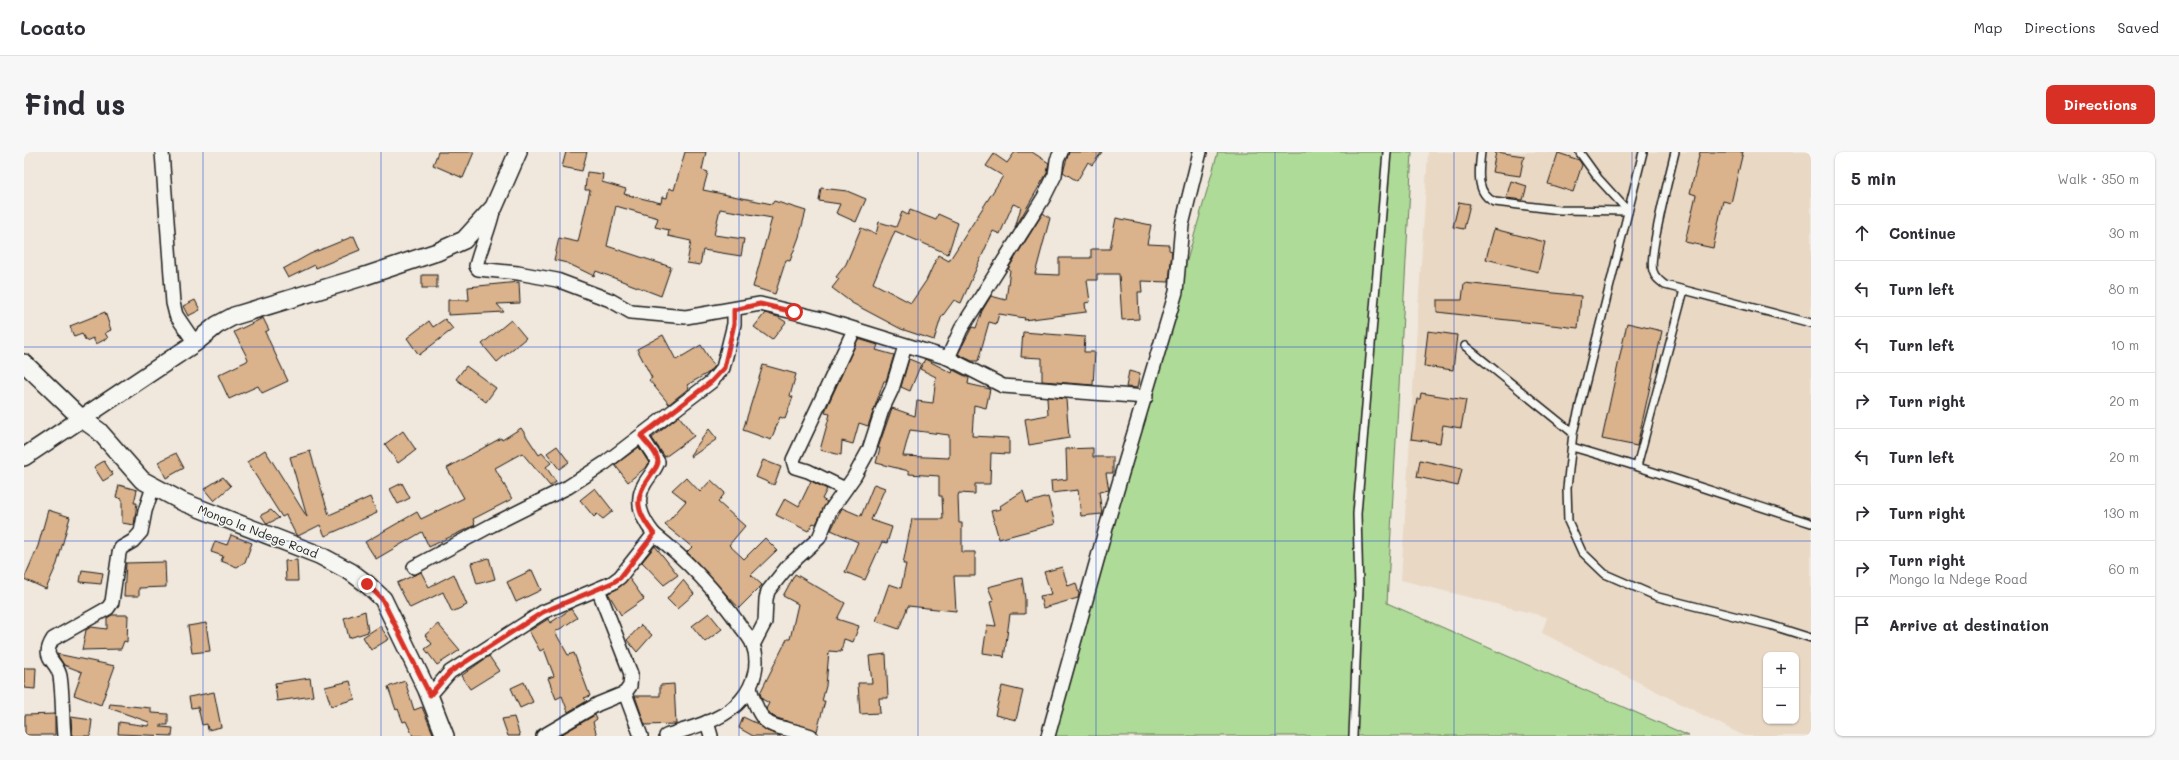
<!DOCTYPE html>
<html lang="en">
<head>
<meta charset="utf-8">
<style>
  body { margin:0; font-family:Mali,sans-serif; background:#f7f7f7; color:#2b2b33 }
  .controls { position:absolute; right:12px; bottom:12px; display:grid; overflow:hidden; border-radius:8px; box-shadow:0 1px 3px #0004 }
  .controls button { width:36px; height:36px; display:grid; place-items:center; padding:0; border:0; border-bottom:1px solid #e1e1e2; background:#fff; color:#2b2b33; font:20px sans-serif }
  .stop { position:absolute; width:12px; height:12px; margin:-9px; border:3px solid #d93025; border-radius:50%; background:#fff }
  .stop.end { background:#d93025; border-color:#fff; box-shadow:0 1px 4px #0008 }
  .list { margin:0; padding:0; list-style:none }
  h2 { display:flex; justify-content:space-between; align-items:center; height:52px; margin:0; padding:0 16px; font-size:17px }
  h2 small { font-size:13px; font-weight:400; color:#7c7c81 }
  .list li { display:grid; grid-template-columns:26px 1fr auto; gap:12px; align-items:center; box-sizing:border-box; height:56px; padding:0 16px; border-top:1px solid #e1e1e2 }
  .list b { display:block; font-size:15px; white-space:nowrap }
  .list p { margin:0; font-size:13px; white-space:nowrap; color:#7c7c81 }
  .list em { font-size:13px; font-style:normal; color:#7c7c81 }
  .icon { flex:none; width:22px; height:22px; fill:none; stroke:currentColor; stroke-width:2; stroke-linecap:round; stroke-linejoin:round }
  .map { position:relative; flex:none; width:1787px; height:584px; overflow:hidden; border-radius:8px }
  header { display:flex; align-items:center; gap:24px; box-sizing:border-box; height:56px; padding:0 20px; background:#fff; border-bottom:1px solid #e1e1e2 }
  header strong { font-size:19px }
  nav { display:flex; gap:22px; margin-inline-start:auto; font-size:14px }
  .intro { display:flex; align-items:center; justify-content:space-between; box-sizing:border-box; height:96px; padding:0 24px }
  h1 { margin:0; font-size:28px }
  .button { padding:10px 18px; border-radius:8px; background:#d93025; color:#fff; font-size:14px; font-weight:700 }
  main { display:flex; gap:24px; padding:0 24px }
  aside { flex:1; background:#fff; border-radius:8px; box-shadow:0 1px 3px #0004 }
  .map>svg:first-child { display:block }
  .built { fill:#e9d8c4; fill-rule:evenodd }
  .green { fill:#afdb98; stroke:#667c5a }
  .building { fill:#dab28b; stroke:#1c1c1c; fill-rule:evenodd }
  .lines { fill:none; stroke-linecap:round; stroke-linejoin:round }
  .service-casing { stroke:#1c1c1c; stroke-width:10 }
  .minor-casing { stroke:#1c1c1c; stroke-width:16 }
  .tertiary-casing { stroke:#1c1c1c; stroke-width:20 }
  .service { stroke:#f6f6f2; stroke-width:7 }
  .minor { stroke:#f6f6f2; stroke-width:13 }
  .tertiary { stroke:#f6f6f2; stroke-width:17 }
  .route { stroke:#d93025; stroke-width:5 }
  .grid { fill:none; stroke:#1d4ed8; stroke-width:1; stroke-opacity:0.55 }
  .labels { text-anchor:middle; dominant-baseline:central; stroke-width:3; stroke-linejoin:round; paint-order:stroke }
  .street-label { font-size:12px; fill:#1c1c1c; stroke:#f6f6f2 }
</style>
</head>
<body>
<header>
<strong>Locato</strong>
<nav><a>Map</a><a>Directions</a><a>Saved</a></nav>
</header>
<div class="intro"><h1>Find us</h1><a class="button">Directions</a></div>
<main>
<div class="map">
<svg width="1787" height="584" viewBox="0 0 1787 584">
  <rect width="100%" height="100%" fill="#f0e8dd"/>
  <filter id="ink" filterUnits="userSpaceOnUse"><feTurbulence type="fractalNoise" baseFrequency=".025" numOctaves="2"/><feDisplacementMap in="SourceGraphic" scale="8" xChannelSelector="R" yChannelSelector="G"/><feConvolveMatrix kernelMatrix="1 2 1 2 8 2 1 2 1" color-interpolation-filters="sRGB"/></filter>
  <g filter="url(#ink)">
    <path class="built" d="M1404,0H1787V584H1720L1518,481L1523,465L1377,428ZM1742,503H1772V569H1742Z"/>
    <polygon class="green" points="1194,0 1388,0 1363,451 1665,584 1027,584"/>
    <g class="building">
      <polygon points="414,0 450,0 439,26 409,13"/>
      <polygon points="542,0 563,0 558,19 538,15"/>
      <polygon points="661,0 682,0 678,18 684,20 679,38 748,52 750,49 782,59 775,85 766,109 762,108 751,142 729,135 748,66 696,57 690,83 720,87 717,104 679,98 676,113 663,111 667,89 644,84 645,78 631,75 634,66 592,54 583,94 647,115 637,144 572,119 570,124 543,111 530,108 535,86 554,90 566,38 561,38 563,20 579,22 578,30 602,37 600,42 637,51 638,45 643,46 645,36 650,38"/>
      <polygon points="991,0 1008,0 1025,11 1023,21 991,76 997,55 989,52 976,82 969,79 937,151 930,148 917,166 910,188 877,177 828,151 808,136 815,127 812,125 822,112 837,76 852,82 855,70 872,75 878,60 884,63 886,58 912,68 914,62 934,71 924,102 871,79 849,131 887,151 902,129 914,103 925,109 979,24 962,14 970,2 983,11"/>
      <polygon points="1045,0 1078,0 1068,13 1064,10 1053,29 1039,20"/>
      <polygon points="1472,0 1500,4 1496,24 1468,20"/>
      <polygon points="1676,0 1719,0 1707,51 1699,49 1689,96 1661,90 1672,43 1666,41"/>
      <polygon points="1534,1 1555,8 1558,13 1549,40 1524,32"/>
      <polygon points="1487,29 1503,34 1499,48 1482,46"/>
      <polygon points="797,36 823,39 842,47 832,70 812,61 816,52 795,49"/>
      <polygon points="1435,50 1446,52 1440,77 1429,75"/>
      <polygon points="1019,61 1026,66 1011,122 1035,123 1035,106 1067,106 1067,97 1086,97 1092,66 1127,73 1123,92 1145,93 1145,98 1148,99 1145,130 1117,129 1118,140 1114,140 1115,167 1098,168 1095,122 1073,122 1073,128 1063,128 1066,150 1061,151 1062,160 1000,168 1001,166 975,162 972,172 965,170 954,209 948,209 934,202 948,175 952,176 958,159 967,144 982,148 986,118 984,117"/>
      <polygon points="1470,77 1521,90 1514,120 1462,107"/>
      <polygon points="330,84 336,98 292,116 291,113 264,126 259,117 286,102"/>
      <rect x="398" y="123" width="15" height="13"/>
      <polygon points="495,130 496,151 473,152 480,160 424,163 424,148 445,148 444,135"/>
      <polygon points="1440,131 1557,144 1554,176 1413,160 1413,148 1438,148"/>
      <polygon points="171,148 176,158 164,164 159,154"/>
      <polygon points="81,160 87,178 81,181 84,186 72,192 69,186 62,189 58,182 50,185 46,174"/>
      <polygon points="741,161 754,165 762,170 748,188 730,175"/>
      <polygon points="239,166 245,178 241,180 264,229 238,241 234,234 205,247 194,223 223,209 224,207 210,180"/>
      <polygon points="421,167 429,177 395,203 383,186 405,169 409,175"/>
      <polygon points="487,168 502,186 473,210 458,192"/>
      <polygon points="1603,171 1638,179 1613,294 1578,287"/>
      <polygon points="1404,179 1433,183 1429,218 1400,214"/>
      <polygon points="999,180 1061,185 1060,200 1071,200 1069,233 1018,229 1018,206 997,205"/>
      <polygon points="639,183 652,208 677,193 690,214 684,221 663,233 665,236 645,252 625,228 628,226 613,197"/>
      <polygon points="834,187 854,193 852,198 870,203 862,229 860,229 844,274 835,271 829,292 818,289 817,303 796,298 806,262 801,261 802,257"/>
      <polygon points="885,207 897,212 886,239 877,235"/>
      <path d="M901,207L928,221L929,218L945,226L944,232L966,237L962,256L950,253L948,284L985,286V302L967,301L966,332H951V342L935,341L934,344L935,371H938V400H951V424H930L932,459L884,454L875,477L852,469L865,432L877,436L882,412H879L888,367H919L918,344H915V324L885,322V319L852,311L856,296H854L868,256L891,264L893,249L909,251L912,225L896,217ZM886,278L925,283V306L879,304Z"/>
      <polygon points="739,213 772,222 766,244 769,245 761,267 756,265 747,288 719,278"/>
      <polygon points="442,214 472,236 462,250 432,227"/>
      <polygon points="1105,219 1116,222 1113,236 1102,235"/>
      <polygon points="1397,241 1442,248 1437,276 1419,273 1416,291 1387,287 1393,247 1396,247"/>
      <polygon points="1023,245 1042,247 1045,286 1005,293 1001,267 1024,263"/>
      <polygon points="655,264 670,284 641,305 628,286"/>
      <polygon points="497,276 515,303 518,301 527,311 522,315 532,330 526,334 498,301 471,316 488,347 449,367 451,373 405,395 398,380 352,407 341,390 393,360 397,367 440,346 423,316 477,286 478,288"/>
      <polygon points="685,277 693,287 667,305 666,303"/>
      <polygon points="379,279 392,298 374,311 361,292"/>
      <polygon points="533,294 545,310 535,317 523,301"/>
      <polygon points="615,295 625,311 621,316 604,330 591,313"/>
      <polygon points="1069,296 1069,305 1089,305 1089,321 1082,321 1085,338 1075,340 1078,362 1057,364 1054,338 1028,341 1027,329 1043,327 1042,297"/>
      <polygon points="241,298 283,365 266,305 286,299 305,363 346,345 353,361 301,384 296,373 274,384 272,383 262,363 258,365 223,310"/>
      <polygon points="152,301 160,316 142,326 134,310"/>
      <polygon points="739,308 757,315 750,333 732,325"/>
      <polygon points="1396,308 1438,317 1434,334 1393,325"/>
      <polygon points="80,309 89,323 79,329 70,315"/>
      <polygon points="199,325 207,334 190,349 180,337"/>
      <polygon points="662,325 676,340 687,328 701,341 694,350 721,374 705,393 720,407 741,386 753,398 727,423 738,433 715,456 663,400 668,395 641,373 662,349 648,338"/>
      <polygon points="787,329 803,337 798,347 803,350 792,372 789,371 784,379 752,363 761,346 775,354"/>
      <polygon points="378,331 386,346 374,352 366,337"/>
      <polygon points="850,332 861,336 847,368 868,375 863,391 858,390 841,428 821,420 834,390 807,378 818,356 837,364"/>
      <polygon points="95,333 113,338 110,351 113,351 110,373 98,371 98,347 92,345"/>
      <polygon points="571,336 589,359 579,367 573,362 570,365 556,348"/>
      <polygon points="999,339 1003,351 1024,345 1031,372 975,387 967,359 977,357 976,354"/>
      <polygon points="24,358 46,365 33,412 22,437 0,427 14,394"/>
      <polygon points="247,358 255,366 243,372 237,363"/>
      <polygon points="207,383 228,391 221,410 213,415 197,409 199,404 187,400 191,389 203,393"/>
      <polygon points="631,394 654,423 640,433 618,410"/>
      <polygon points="465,406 471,427 453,432 447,411"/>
      <polygon points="273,408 274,429 262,429 261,409"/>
      <polygon points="141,410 142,435 115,436 115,444 100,444 102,411"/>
      <polygon points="1038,415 1044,434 1052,431 1055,442 1054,446 1019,456 1016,444 1027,442 1020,420"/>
      <polygon points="58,418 79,421 77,432 56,430"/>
      <polygon points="508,418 517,438 492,450 483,430"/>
      <polygon points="397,420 405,435 430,422 443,453 428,460 419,440 386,456 373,431"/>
      <polygon points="771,422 821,451 813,467 835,474 829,490 820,487 817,500 805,499 802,534 798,549 801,549 793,579 750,565 742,557 745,551 738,547 736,541 763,487 766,487 774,452 759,444"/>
      <polygon points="605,426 620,447 597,463 584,441 593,437"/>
      <polygon points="998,426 1001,447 1001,462 986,462 980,506 979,504 959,501 963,473 972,474 966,450 970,449 964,435"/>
      <polygon points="659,428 670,442 653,457 643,447"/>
      <polygon points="547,457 553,466 531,480 544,503 550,501 566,544 560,546 563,549 544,560 538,544 532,547 524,526 530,524 520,497 516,499 505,479 524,467 526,471"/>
      <polygon points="341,459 344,480 325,486 320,466"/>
      <polygon points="685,461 698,477 681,490 668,474"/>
      <polygon points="88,463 104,463 103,490 100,489 97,497 58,498 62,478 67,475 83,477 83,466"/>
      <polygon points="182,471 186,499 168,501 164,474"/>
      <polygon points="414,472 436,498 413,513 401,497 408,492 401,483"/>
      <polygon points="617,473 628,483 613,500 603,488"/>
      <polygon points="356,474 365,487 347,498 339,485"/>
      <polygon points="33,502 91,514 77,553 50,543 58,520 40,513"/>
      <polygon points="862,502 864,546 855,546 856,561 836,562 834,531 848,531 845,504"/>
      <polygon points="465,504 475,519 446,537 437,524"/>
      <polygon points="0,516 12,516 11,537 0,536"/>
      <polygon points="286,526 289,544 253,549 251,531"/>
      <polygon points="326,529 331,547 307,554 301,535"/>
      <polygon points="381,529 390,558 398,555 410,584 389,584 382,569 379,570 374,557 372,558 364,535"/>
      <polygon points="500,530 509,550 496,556 487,536"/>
      <polygon points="650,532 652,572 621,573 611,544 636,544 636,533"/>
      <polygon points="978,534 999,539 992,568 971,563"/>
      <polygon points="190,540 197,575 184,578 183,572 178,573 174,555 167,556 165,545"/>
      <polygon points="86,552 127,556 127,561 144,562 144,573 137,573 137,575 149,576 148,584 94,582 95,570 124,574 125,570 85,556"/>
      <polygon points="31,562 31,583 1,583 1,563"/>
      <polygon points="571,563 573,567 569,570 573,584 535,584"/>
      <polygon points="47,565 68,568 66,584 48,584"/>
      <polygon points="490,565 496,584 484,584 478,567"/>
      <polygon points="719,565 734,572 743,579 757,584 729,584 715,576"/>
    </g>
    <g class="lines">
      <defs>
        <g id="service">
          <path d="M1457,0C1455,18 1451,42 1471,50L1536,58L1604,59"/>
          <polyline points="1619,0 1549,281 1543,336 1544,369 1558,400 1581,422 1634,445 1746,473 1787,486"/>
          <path d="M1651,0C1646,21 1624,104 1629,119C1631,126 1636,129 1641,133L1787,171"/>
          <polyline points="1556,1 1574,26 1604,59"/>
          <polyline points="1441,194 1549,281"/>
          <path d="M1548,295C1629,318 1707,346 1787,371"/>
          <polyline points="1613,314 1660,138"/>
          <polyline points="1329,584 1335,436 1333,362 1363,0"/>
        </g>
        <g id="minor">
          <polyline points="138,0 149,151 152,163 171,191"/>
          <path d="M470,55C466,76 457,94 452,114L454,117L494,121L533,128L586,148L607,160L662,165L736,152L798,167L924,206L979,234L1122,245"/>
          <polyline points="924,206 937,177 1020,45 1031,23 1033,8 1037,0"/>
          <polyline points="821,337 784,319 771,315 769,308 830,178"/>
          <path d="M630,382C663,408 693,440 717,475C721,480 727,487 729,493C736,511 730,533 718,547C700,569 668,575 642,584"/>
          <polyline points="390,415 468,373 544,335 581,311 687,230 699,216 710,172 710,158"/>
          <polyline points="729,493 741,470 742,447 744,439 764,414 795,386 806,359 830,325 845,298 858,258 868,237 881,194"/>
          <path d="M726,536C739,582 747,570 787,584"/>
          <polyline points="601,541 617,584"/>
          <path d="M406,543L426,520L519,460L588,431L596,425L630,382C617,366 610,349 621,331C626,323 631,318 634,310L617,284"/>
          <polyline points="683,570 687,584"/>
          <path d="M40,584C38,564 39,543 36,524C33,508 16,507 29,487L84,456L88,450L95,401L97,396L109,389L117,380L121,359L129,335"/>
          <polyline points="519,584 574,552 601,541 606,534 607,522 574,437"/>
          <polyline points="1024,584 1087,358 1152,140 1158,73 1176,0"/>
        </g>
        <g id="tertiary">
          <polyline points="0,211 57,266 75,279 118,328 159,350 295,403 327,420 343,432 359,447 403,538 421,584"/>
          <polyline points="0,305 171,191 193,173 210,164 338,125 413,100 440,88 470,55 494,0"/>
        </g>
      </defs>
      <use href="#service" class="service-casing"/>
      <use href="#minor" class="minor-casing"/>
      <use href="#tertiary" class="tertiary-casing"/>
      <use href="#service" class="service"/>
      <use href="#minor" class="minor"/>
      <use href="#tertiary" class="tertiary"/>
    </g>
  </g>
  <g class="lines" filter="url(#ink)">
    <path class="route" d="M343,432L358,447L406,543L426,520L519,460L588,431L596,426L630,382C612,359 609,347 626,324C629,319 633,316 634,310C634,301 622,290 617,284L687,230L700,216L710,172V158L736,152L770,160"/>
  </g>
  <path class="grid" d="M179,0V584M357,0V584M536,0V584M715,0V584M894,0V584M1072,0V584M1251,0V584M1430,0V584M1608,0V584M0,195H1787M0,389H1787"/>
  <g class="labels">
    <g class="street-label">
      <text transform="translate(234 379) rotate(21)">Mongo la Ndege Road</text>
    </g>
  </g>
</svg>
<div class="controls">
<button>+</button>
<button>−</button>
</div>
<div class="stop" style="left:770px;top:160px"></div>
<div class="stop end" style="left:343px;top:432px"></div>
</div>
<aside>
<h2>5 min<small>Walk · 350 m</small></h2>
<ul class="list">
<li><svg class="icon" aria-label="ahead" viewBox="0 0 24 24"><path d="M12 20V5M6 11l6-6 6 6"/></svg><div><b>Continue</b></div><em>30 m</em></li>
<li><svg class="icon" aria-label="left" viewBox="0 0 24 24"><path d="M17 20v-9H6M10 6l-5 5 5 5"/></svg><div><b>Turn left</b></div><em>80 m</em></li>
<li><svg class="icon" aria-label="left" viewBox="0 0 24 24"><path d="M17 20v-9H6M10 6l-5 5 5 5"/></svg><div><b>Turn left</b></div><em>10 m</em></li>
<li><svg class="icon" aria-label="right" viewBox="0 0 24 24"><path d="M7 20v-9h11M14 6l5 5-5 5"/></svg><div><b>Turn right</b></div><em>20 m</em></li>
<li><svg class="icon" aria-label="left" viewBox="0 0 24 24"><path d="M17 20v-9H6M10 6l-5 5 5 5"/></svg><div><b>Turn left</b></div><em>20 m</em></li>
<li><svg class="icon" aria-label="right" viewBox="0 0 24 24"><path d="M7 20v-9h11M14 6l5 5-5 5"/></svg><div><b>Turn right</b></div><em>130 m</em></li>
<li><svg class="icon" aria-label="right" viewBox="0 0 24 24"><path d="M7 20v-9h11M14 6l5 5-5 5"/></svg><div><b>Turn right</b><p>Mongo la Ndege Road</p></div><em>60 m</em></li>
<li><svg class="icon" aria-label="arrive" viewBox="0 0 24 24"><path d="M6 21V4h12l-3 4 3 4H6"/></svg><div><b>Arrive at destination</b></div></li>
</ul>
</aside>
</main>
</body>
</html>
